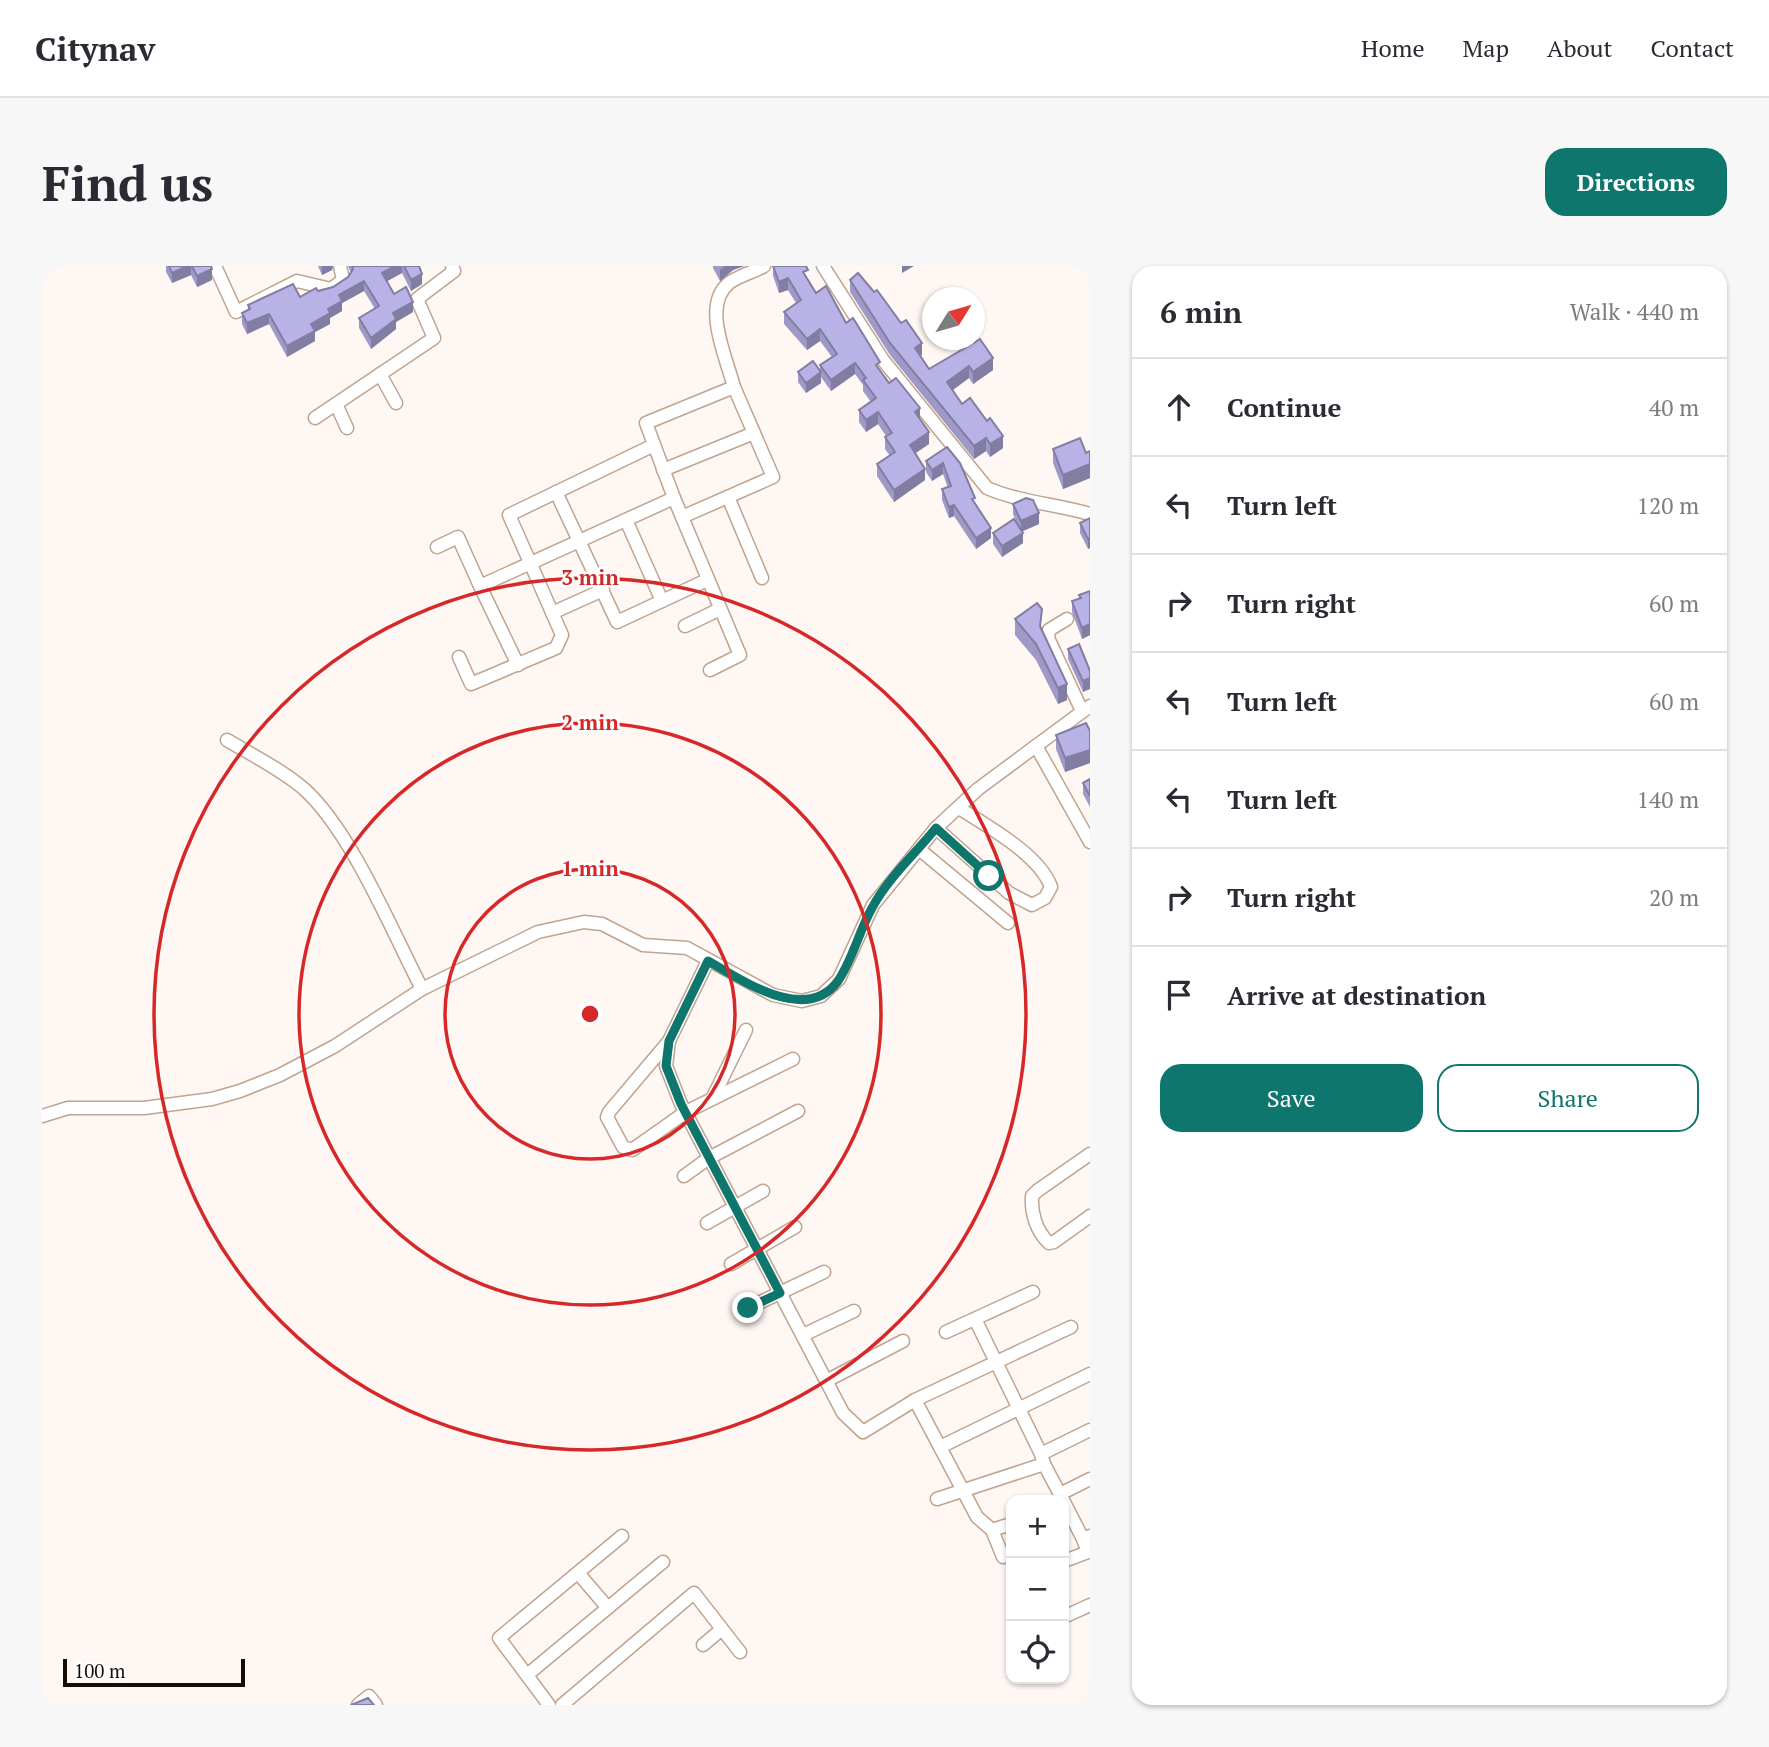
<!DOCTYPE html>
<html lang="en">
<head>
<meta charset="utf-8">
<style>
  body { margin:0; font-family:"PT Serif",serif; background:#f7f7f7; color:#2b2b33 }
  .controls { position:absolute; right:21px; bottom:21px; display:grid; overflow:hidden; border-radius:14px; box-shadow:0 2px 5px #0004 }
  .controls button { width:63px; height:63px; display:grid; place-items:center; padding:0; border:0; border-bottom:2px solid #e1e1e2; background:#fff; color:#2b2b33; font:35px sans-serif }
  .compass { position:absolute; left:880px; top:21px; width:63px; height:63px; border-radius:50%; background:#fff; box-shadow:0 2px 5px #0004; rotate:53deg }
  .scale { position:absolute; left:21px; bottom:18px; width:182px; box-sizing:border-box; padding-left:7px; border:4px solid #170d06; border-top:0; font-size:19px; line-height:24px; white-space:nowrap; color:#170d06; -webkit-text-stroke:5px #fff; paint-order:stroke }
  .stop { position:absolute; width:21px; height:21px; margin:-16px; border:5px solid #0f766e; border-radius:50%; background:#fff }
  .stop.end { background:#0f766e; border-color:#fff; box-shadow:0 2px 7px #0008 }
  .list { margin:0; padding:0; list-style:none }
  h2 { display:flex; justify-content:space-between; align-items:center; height:91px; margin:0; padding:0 28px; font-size:30px }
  h2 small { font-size:23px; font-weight:400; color:#7c7c81 }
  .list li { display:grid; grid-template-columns:46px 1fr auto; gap:21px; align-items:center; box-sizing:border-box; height:98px; padding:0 28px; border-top:2px solid #e1e1e2 }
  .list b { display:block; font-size:26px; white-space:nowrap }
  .list em { font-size:23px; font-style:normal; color:#7c7c81 }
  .actions { display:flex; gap:14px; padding:21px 28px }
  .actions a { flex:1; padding:16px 0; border:2px solid #0f766e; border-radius:21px; text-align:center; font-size:24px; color:#0f766e }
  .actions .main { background:#0f766e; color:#fff }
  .icon { flex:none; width:38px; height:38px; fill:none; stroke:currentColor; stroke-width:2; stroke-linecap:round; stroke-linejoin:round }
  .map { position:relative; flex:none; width:1048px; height:1439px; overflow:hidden; border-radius:21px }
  header { display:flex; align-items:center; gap:42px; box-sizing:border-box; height:98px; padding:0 35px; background:#fff; border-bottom:2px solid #e1e1e2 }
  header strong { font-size:33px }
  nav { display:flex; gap:38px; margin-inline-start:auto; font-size:24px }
  .intro { display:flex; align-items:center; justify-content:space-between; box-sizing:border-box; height:168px; padding:0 42px }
  h1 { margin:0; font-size:49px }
  .button { padding:18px 32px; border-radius:21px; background:#0f766e; color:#fff; font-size:24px; font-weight:700 }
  main { display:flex; gap:42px; padding:0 42px }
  aside { flex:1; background:#fff; border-radius:21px; box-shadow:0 2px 5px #0004 }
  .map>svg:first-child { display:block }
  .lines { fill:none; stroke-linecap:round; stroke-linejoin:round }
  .minor-casing { stroke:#c0a48f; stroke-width:15 }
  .minor { stroke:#fff; stroke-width:12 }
  .wall { fill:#9f99c7 }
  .shaded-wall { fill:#827da2 }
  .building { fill:#b9b2e7; stroke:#827da2; stroke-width:2 }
  .route { stroke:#0f766e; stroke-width:9 }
  .ring { fill:none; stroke:#d62828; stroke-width:3.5 }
  .centre { fill:#d62828; stroke:#fff; stroke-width:3.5 }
  .ring-label { font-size:21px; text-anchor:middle; font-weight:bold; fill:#d62828; stroke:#fff; stroke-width:5; stroke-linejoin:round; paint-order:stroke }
</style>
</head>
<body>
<header>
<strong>Citynav</strong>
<nav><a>Home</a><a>Map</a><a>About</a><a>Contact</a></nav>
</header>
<div class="intro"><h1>Find us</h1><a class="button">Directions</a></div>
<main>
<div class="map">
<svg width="1048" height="1439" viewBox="0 0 1048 1439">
  <rect width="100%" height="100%" fill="#fef7f3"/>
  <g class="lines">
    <defs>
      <g id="minor">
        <polyline points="173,0 194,46 255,15 289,23 301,14 298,0"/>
        <path d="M781,0L841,94L945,222C977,236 1014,238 1048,248"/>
        <polyline points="338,108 354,137"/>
        <polyline points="294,138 305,162"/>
        <polyline points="273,152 392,72 375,33 412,5 410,0"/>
        <polyline points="621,204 712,167"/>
        <polyline points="514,226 575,356 665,314"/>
        <polyline points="686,231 720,312"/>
        <polyline points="632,232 698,389 668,404"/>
        <polyline points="640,251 731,211 692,121"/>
        <polyline points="584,254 620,335"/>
        <path d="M395,281L416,271L438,320L632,232L604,157L692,121C685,93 659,39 687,17C696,10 712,6 722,0"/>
        <polyline points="438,320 476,399"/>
        <polyline points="510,347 561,324"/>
        <polyline points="1025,353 1007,364 1006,372 1040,445"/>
        <polyline points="643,360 678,343"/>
        <polyline points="417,391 429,418 514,382 520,369 467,249 612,179"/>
        <path d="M185,474C210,489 240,504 262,523C309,565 350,665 380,723"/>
        <polyline points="994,480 1048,576"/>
        <path d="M894,562L967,627L990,639L1003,632L1009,621C998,589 945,560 917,542"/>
        <polyline points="877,583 966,657"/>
        <polyline points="666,695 627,775 624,800 639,838 801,1147 821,1166 873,1134 1029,1061"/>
        <polyline points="627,775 567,846 565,851 581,881 590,884 644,846 751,793"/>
        <polyline points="670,833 704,764"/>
        <polyline points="0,850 26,842 102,842 170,833 198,825 238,809 293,780 380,723 496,666 542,656 560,658 601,679 645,682 731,729 760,735 779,730 797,713 831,639 894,562 936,523 1048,440"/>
        <path d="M1048,888L995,925L990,930C989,947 994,965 1007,977L1012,976L1048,950"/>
        <polyline points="642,910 667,892 756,845"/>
        <polyline points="665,957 721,925"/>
        <polyline points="689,998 753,961"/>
        <polyline points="706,1042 782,1006"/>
        <polyline points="933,1053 999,1188"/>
        <polyline points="904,1066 991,1026"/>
        <polyline points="761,1069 812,1045"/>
        <polyline points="786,1114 861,1075"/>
        <polyline points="873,1134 935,1251 950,1264 961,1291"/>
        <polyline points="898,1181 1048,1108"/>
        <polyline points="1002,1198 1021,1234"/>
        <polyline points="1018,1228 1048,1213"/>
        <polyline points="895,1233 1002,1198 999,1188 1048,1164"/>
        <polyline points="1022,1236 1041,1273"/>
        <polyline points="950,1264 969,1258"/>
        <polyline points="1022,1295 1046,1286 1041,1273 1048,1270"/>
        <polyline points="536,1307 566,1342"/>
        <polyline points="1022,1347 1024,1350 1048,1339"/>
        <polyline points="661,1379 680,1363"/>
        <polyline points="485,1409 621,1296"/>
        <polyline points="316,1439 327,1430 334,1439"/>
        <polyline points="507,1439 457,1372 580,1270"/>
        <polyline points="520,1439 652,1327 698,1386"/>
      </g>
    </defs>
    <use href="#minor" class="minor-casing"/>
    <use href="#minor" class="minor"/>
  </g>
  <g class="wall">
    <polygon points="124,0 169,0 170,14 155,21 149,9 130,17 124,6"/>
    <polygon points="276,0 291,0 290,4 280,9"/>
    <polygon points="306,0 377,0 380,18 369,25 360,7 345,15 352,28 371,46 354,56 354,63 329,83 317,62 317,52 333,43 322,25 300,37 300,45 288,52 288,58 273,66 273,75 245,91 227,58 205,68 200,58 200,47 206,44 206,39 258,31 291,21 306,11 309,7"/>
    <polygon points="671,0 702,0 691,4 678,15 671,2"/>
    <polygon points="731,0 766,13 774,27 804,57 847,117 878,153 887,178 873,187 883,214 852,236 835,210 835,198 848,190 843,183 843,171 844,170 836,158 824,166 817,156 817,144 829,136 821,125 821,119 813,108 789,125 779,111 779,117 764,127 756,116 756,106 778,105 778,99 790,91 778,75 765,84 742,58 742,46 754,37 746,24 737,27 731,10"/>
    <polygon points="808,14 880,89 878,90 887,103 938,73 951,104 931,118 927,112 911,124 920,138 961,182 948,191 944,185 932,193 848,89 808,26"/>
    <polygon points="905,181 933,237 949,272 934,283 912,250 907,252 900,234 900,223 906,222 901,208 890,215 884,206 884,195"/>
    <polygon points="1011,183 1044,187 1048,185 1048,212 1021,223 1011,197"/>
    <polygon points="971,238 997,258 980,265 981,277 960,291 951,278 951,267 977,261 971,248"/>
    <polygon points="1048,252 1048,282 1046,283 1038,267 1038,257"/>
    <polygon points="1048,325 1048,369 1040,373 1030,346 1030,335 1037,333 1037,329"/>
    <polygon points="973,353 999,363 1025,434 1016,438 994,394 973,369"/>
    <polygon points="1026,383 1048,405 1041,426 1026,393"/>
    <polygon points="1048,465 1048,497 1023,506 1014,483 1014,469"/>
    <polygon points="1048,513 1048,541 1041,528 1041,517"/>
  </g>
  <g class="shaded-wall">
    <polygon points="145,0 149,0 149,9 130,17 130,7"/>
    <polygon points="280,0 291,0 290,4 280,9"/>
    <polygon points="353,0 360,0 360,7 340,18 340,7"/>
    <polygon points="683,0 702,0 691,4 678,15 678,4"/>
    <polygon points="860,0 872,0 860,7"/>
    <polygon points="170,3 170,14 155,21 155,10"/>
    <polygon points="380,8 380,18 369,25 369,14"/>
    <polygon points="746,12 746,24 737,27 737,16"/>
    <polygon points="322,15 322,25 300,37 300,45 288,52 288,58 273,66 273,75 245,91 245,80 286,43 297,29"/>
    <polygon points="371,36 371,46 354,56 354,63 329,83 329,72 351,47"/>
    <polygon points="227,48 227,58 205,68 205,57"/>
    <polygon points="778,63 778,75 765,84 765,73"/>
    <polygon points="880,77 880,89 873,94 873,82"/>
    <polygon points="951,92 951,104 931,118 931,106"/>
    <polygon points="813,97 813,108 789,125 789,114"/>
    <polygon points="927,100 927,112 905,128 905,116"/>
    <polygon points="779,106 779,117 764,127 764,117"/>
    <polygon points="878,142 878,154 873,146"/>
    <polygon points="836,146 836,158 824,166 824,154"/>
    <polygon points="887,166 887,178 868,191 868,179"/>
    <polygon points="961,170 961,182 948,191 948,178"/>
    <polygon points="944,172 944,185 932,193 932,180"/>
    <polygon points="901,197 901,208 890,215 890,204"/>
    <polygon points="1048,198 1048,212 1021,223 1021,209"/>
    <polygon points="883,203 883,214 852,236 852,224"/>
    <polygon points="912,239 912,250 907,252 907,241"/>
    <polygon points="997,247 997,258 979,266 979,255"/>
    <polygon points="949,262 949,272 934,283 934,272"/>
    <polygon points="981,267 981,277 960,291 960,280"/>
    <polygon points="1048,272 1048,282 1046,283 1046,273"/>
    <polygon points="1048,358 1048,369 1040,373 1040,362"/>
    <polygon points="1048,412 1048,423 1041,426 1041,415"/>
    <polygon points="1025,418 1025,434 1016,438 1016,422"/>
    <polygon points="1048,484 1048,497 1023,506 1023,492"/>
  </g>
  <g class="building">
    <polygon points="127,0 145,0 130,7"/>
    <polygon points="150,0 169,0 170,3 155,10"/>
    <polygon points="310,0 353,0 340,7 352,28 364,21 371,36 351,47 354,53 329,72 317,52 337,40 322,15 297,29 300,35 286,43 288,47 269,58 273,65 245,80 227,48 205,57 200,47 208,43 206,39 251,18 258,31 274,22 276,25 291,21 306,11 311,3"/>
    <polygon points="362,0 377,0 380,8 369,14"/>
    <polygon points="731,0 764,0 766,4 761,6 774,27 784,20 804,57 811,52 838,96 834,99 847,117 854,112 878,142 873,146 887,166 868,179 883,203 852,224 835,198 853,186 843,171 850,167 836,146 824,154 817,144 834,132 821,114 824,112 813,97 789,114 778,99 795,88 778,63 765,73 742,46 759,34 746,12 737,16"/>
    <polygon points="816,7 832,26 835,24 859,57 864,54 880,77 873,82 887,103 938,73 951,92 931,106 927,100 905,116 920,138 928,132 945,155 948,152 961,170 948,178 944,172 932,180 848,77 808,14"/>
    <polygon points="771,95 779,106 764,117 756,106"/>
    <polygon points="1038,172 1044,187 1048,185 1048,198 1021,209 1011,183"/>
    <polygon points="905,181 918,197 933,232 930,233 949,262 934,272 912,239 907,241 900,223 909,220 901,197 890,204 884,195"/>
    <polygon points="984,232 991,234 997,247 979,255 971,238"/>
    <polygon points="1048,252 1048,272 1046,273 1038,257"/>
    <polygon points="972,253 981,267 960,280 951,267"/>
    <polygon points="1048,325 1048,358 1040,362 1030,335 1039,332 1037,329"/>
    <polygon points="995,337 1000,343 998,360 1025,418 1016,422 994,378 973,353"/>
    <polygon points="1037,378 1048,405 1048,412 1041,415 1026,383"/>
    <polygon points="1044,457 1048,465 1048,484 1023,492 1014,469"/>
    <polygon points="1048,513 1048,530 1041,517"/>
    <polygon points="326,1432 332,1439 309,1439"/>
  </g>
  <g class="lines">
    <path class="route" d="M706,1042L738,1027L639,838L624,800L627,775L666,695C700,714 764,759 796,715C811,693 817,665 830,642C846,612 873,588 894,562L947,610"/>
  </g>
  <g class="ring">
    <circle cx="548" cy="748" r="145"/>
    <circle cx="548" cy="748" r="291"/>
    <circle cx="548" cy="748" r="436"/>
  </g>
  <circle cx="548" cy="748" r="10" class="centre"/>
  <g class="ring-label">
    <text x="548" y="319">3 min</text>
    <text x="548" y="464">2 min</text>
    <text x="548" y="610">1 min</text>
  </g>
</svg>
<div class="controls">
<button>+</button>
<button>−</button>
<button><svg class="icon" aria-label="locate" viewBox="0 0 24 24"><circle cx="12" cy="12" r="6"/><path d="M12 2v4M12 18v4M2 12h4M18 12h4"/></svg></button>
</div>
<svg class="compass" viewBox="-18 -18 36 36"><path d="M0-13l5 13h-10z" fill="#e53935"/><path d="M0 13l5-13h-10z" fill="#7c7c81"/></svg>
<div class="scale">100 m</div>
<div class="stop" style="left:947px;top:610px"></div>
<div class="stop end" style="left:706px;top:1042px"></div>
</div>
<aside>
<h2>6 min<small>Walk · 440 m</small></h2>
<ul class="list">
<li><svg class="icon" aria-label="ahead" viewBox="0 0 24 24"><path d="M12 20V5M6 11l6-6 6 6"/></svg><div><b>Continue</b></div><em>40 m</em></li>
<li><svg class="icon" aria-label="left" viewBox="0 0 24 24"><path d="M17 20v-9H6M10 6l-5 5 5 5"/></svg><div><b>Turn left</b></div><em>120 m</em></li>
<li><svg class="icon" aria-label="right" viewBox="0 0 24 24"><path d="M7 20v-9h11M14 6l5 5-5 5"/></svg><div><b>Turn right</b></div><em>60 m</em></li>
<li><svg class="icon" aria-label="left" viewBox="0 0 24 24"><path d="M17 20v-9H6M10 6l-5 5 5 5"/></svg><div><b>Turn left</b></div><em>60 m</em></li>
<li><svg class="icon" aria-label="left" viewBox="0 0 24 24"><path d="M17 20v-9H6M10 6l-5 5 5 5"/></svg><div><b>Turn left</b></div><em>140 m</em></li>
<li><svg class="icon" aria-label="right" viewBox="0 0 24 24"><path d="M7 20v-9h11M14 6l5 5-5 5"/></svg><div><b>Turn right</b></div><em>20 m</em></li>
<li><svg class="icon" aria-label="arrive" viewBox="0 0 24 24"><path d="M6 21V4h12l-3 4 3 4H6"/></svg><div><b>Arrive at destination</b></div></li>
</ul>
<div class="actions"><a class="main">Save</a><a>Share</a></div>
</aside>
</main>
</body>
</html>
